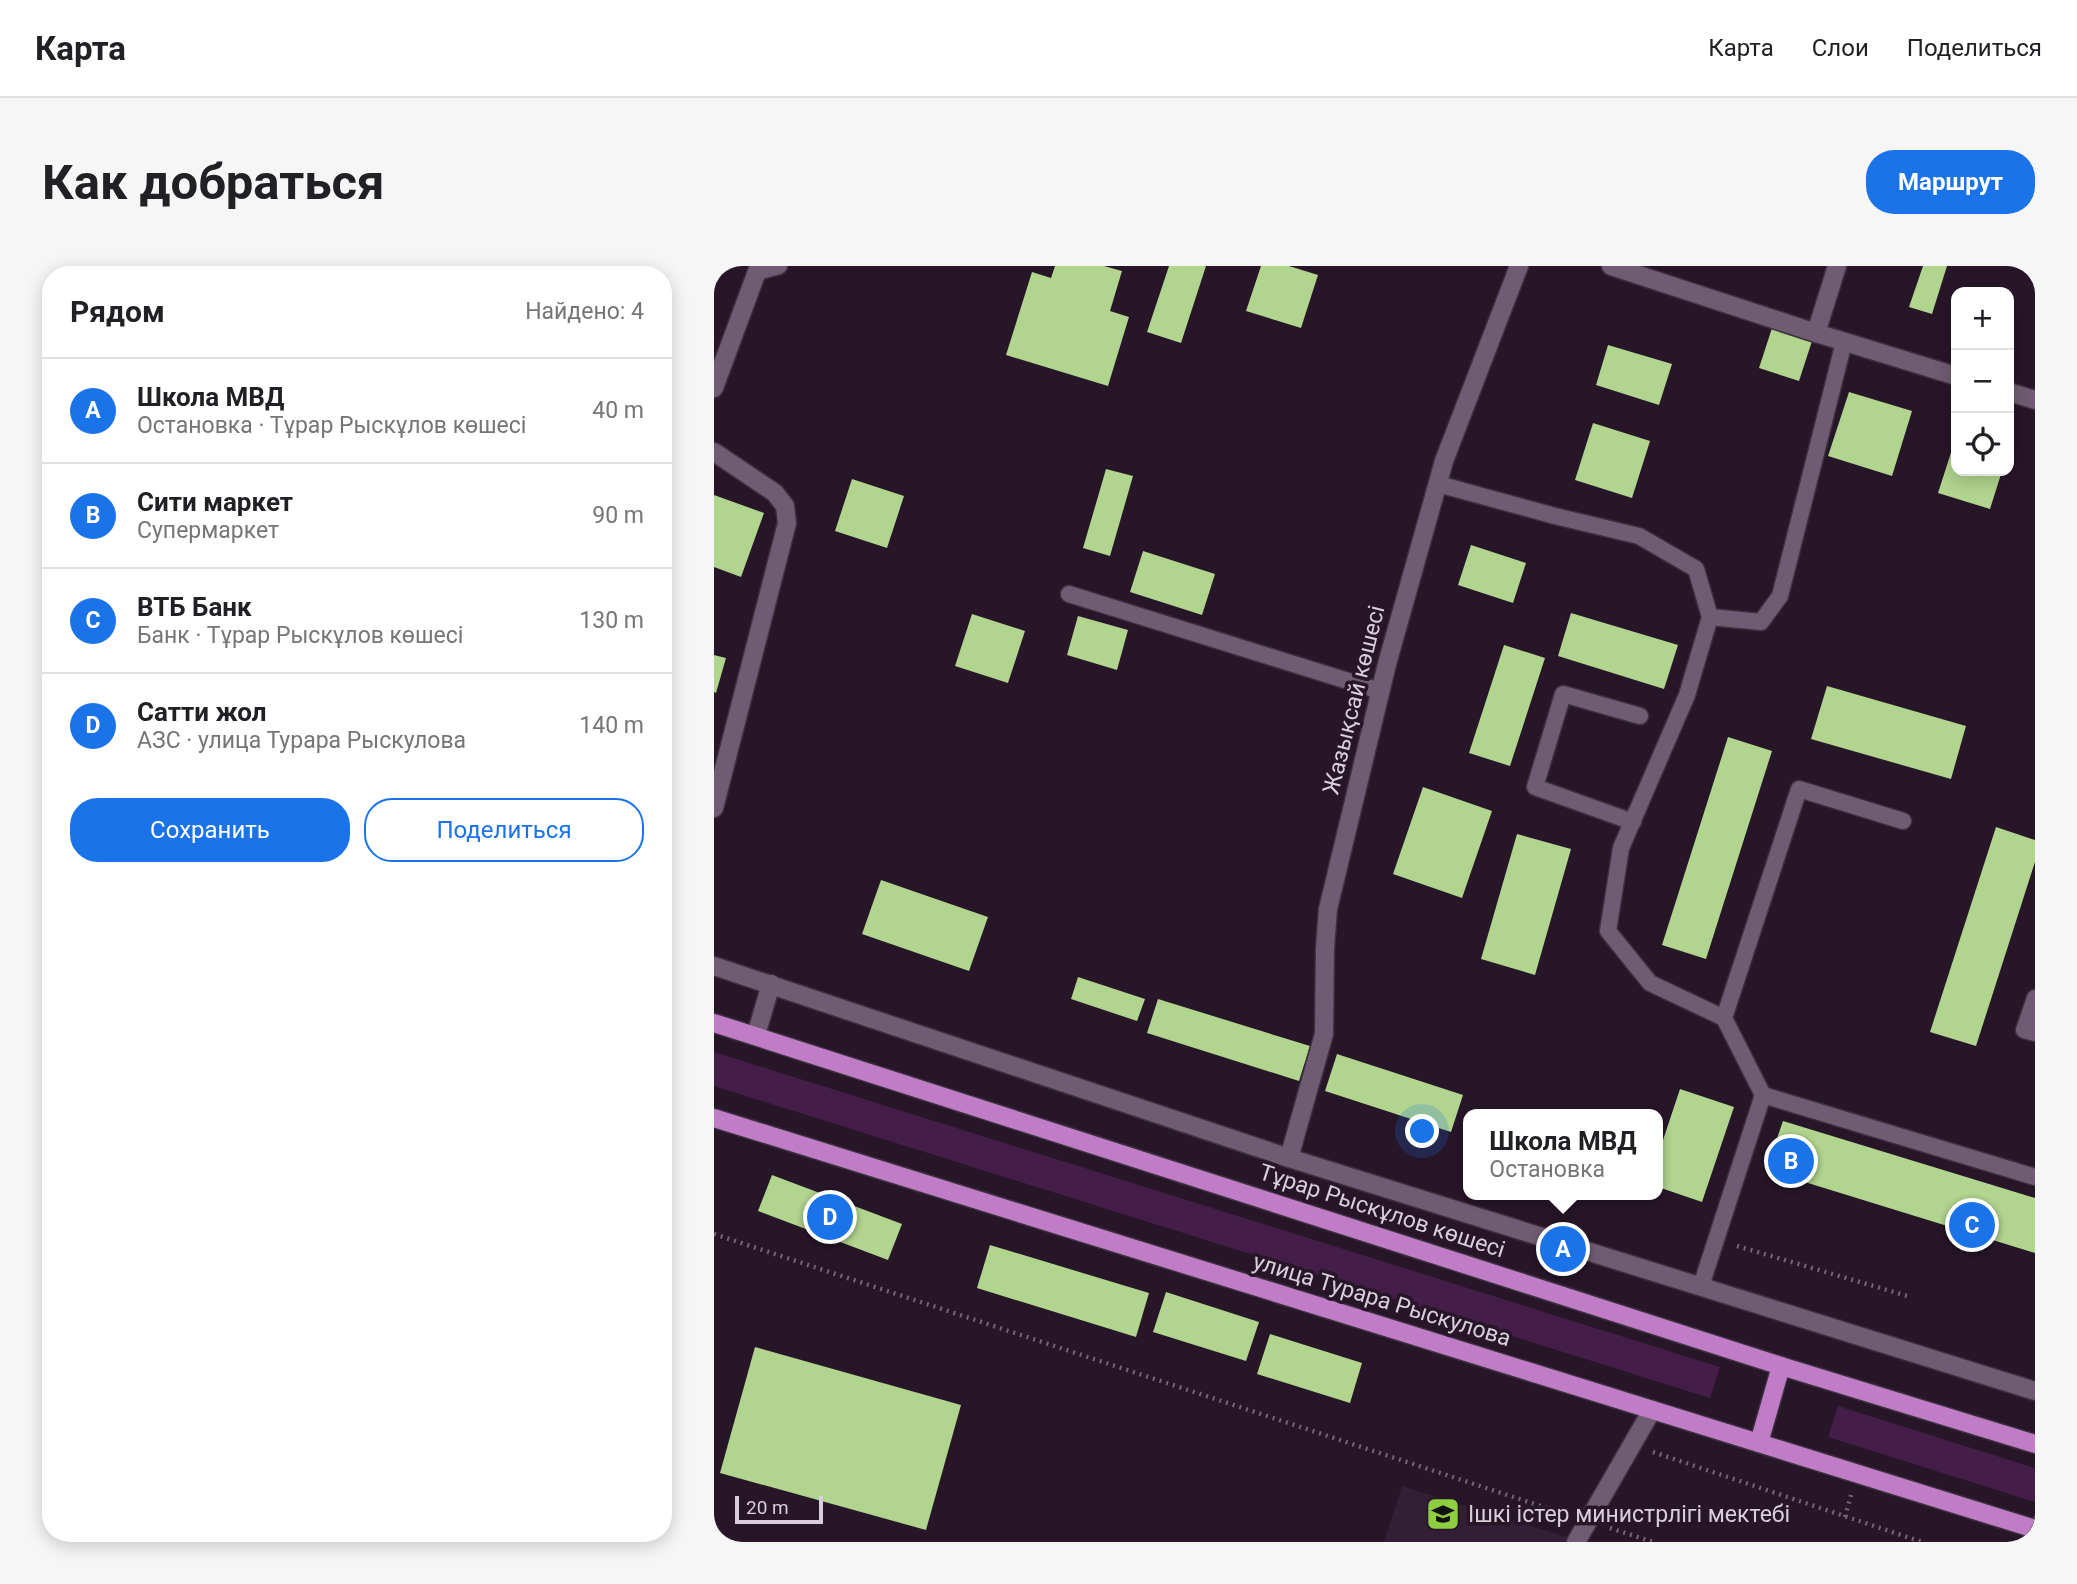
<!DOCTYPE html>
<html lang="ru">
<head>
<meta charset="utf-8">
<style>
  body { margin:0; font-family:Roboto,sans-serif; background:#f6f6f6; color:#202124 }
  .controls { position:absolute; right:21px; top:21px; display:grid; overflow:hidden; border-radius:14px; box-shadow:0 4px 18px #0003 }
  .controls button { width:63px; height:63px; display:grid; place-items:center; padding:0; border:0; border-bottom:2px solid #e0e0e0; background:#fff; color:#202124; font:35px sans-serif }
  .scale { position:absolute; left:21px; bottom:18px; width:88px; box-sizing:border-box; padding-left:7px; border:4px solid #d9ceda; border-top:0; font-size:19px; line-height:24px; white-space:nowrap; color:#d9ceda; -webkit-text-stroke:5px #271628; paint-order:stroke }
  .you { position:absolute; left:709px; top:866px; width:24px; height:24px; margin:-18px; border:5px solid #fff; border-radius:50%; background:#1a73e8; box-shadow:0 0 0 10px #1a73e833 }
  .badge { display:grid; place-items:center; width:46px; height:46px; border-radius:50%; background:#1a73e8; color:#fff; font-size:23px; font-weight:700 }
  .pin { position:absolute; translate:-50% -50%; border:4px solid #fff; box-shadow:0 2px 7px #0006 }
  .popup { position:absolute; left:749px; top:843px; width:200px; height:91px; box-sizing:border-box; display:grid; place-content:center; border-radius:14px; background:#fff; filter:drop-shadow(0 2px 5px #0005); font-size:23px; white-space:nowrap; color:#757577 }
  .popup b { font-size:26px; color:#202124 }
  .popup::after { content:''; position:absolute; left:50%; top:100%; margin-left:-14px; border:14px solid transparent; border-top-color:#fff }
  .list { margin:0; padding:0; list-style:none }
  h2 { display:flex; justify-content:space-between; align-items:center; height:91px; margin:0; padding:0 28px; font-size:30px }
  h2 small { font-size:23px; font-weight:400; color:#757577 }
  .list li { display:grid; grid-template-columns:46px 1fr auto; gap:21px; align-items:center; box-sizing:border-box; height:105px; padding:0 28px; border-top:2px solid #e0e0e0 }
  .list b { display:block; font-size:26px; white-space:nowrap }
  .list p { margin:0; font-size:23px; white-space:nowrap; color:#757577 }
  .list em { font-size:23px; font-style:normal; color:#757577 }
  .actions { display:flex; gap:14px; padding:21px 28px }
  .actions a { flex:1; padding:16px 0; border:2px solid #1a73e8; border-radius:28px; text-align:center; font-size:24px; color:#1a73e8 }
  .actions .main { background:#1a73e8; color:#fff }
  .icon { flex:none; width:38px; height:38px; fill:none; stroke:currentColor; stroke-width:2; stroke-linecap:round; stroke-linejoin:round }
  .map { position:relative; flex:none; width:1321px; height:1276px; overflow:hidden; border-radius:28px }
  header { display:flex; align-items:center; gap:42px; box-sizing:border-box; height:98px; padding:0 35px; background:#fff; border-bottom:2px solid #e0e0e0 }
  header strong { font-size:33px }
  nav { display:flex; gap:38px; margin-inline-start:auto; font-size:24px }
  .intro { display:flex; align-items:center; justify-content:space-between; box-sizing:border-box; height:168px; padding:0 42px }
  h1 { margin:0; font-size:49px }
  .button { padding:18px 32px; border-radius:28px; background:#1a73e8; color:#fff; font-size:24px; font-weight:700 }
  main { display:flex; gap:42px; padding:0 42px }
  aside { flex:1; background:#fff; border-radius:28px; box-shadow:0 4px 18px #0003 }
  .map>svg:first-child { display:block }
  .built { fill:#331f35 }
  .green { fill:#451d49 }
  .building { fill:#b1d48e }
  .lines { fill:none; stroke-linecap:round; stroke-linejoin:round }
  .service-casing { stroke:#3b303d; stroke-width:19 }
  .minor-casing { stroke:#3b303d; stroke-width:21 }
  .primary-casing { stroke:#3b303d; stroke-width:21 }
  .path { stroke:#736574; stroke-width:4.5; stroke-dasharray:2 5; stroke-linecap:butt }
  .service { stroke:#705c72; stroke-width:16 }
  .minor { stroke:#705c72; stroke-width:18 }
  .primary { stroke:#c07cc7; stroke-width:18 }
  .labels { text-anchor:middle; dominant-baseline:central; stroke-width:7; stroke-linejoin:round; paint-order:stroke }
  .street-label { font-size:23px; fill:#d9ceda; stroke:#271628 }
  .poi-label { font-size:23px; fill:#d9ceda; stroke:#271628; text-anchor:start }
</style>
</head>
<body>
<header>
<strong>Карта</strong>
<nav><a>Карта</a><a>Слои</a><a>Поделиться</a></nav>
</header>
<div class="intro"><h1>Как добраться</h1><a class="button">Маршрут</a></div>
<main>
<aside>
<h2>Рядом<small>Найдено: 4</small></h2>
<ul class="list">
<li><span class="badge">A</span><div><b>Школа МВД</b><p>Остановка · Тұрар Рыскұлов көшесі</p></div><em>40 m</em></li>
<li><span class="badge">B</span><div><b>Сити маркет</b><p>Супермаркет</p></div><em>90 m</em></li>
<li><span class="badge">C</span><div><b>ВТБ Банк</b><p>Банк · Тұрар Рыскұлов көшесі</p></div><em>130 m</em></li>
<li><span class="badge">D</span><div><b>Сатти жол</b><p>АЗС · улица Турара Рыскулова</p></div><em>140 m</em></li>
</ul>
<div class="actions"><a class="main">Сохранить</a><a>Поделиться</a></div>
</aside>
<div class="map">
<svg width="1321" height="1276" viewBox="0 0 1321 1276">
  <rect width="100%" height="100%" fill="#271628"/>
  <polygon class="built" points="688,1220 869,1276 670,1276"/>
  <g class="green">
    <polygon points="0,786 1006,1101 996,1132 0,820"/>
    <polygon points="1124,1140 1321,1202 1321,1236 1114,1171"/>
  </g>
  <g class="building">
    <polygon points="341,0 390,0 408,5 396,45 415,51 394,120 292,89 318,6 337,12"/>
    <polygon points="455,0 492,0 467,77 433,66"/>
    <polygon points="547,0 575,0 604,9 587,62 532,45"/>
    <polygon points="1209,0 1233,0 1218,48 1195,41"/>
    <polygon points="1059,59 1099,72 1085,115 1045,102"/>
    <polygon points="894,79 958,98 945,139 882,119"/>
    <polygon points="1135,126 1198,145 1178,210 1114,190"/>
    <polygon points="879,157 936,175 918,232 861,214"/>
    <polygon points="1242,171 1242,205 1288,205 1276,243 1224,227"/>
    <polygon points="392,203 419,210 396,290 369,282"/>
    <polygon points="138,213 190,230 173,282 121,265"/>
    <polygon points="0,229 50,247 27,311 0,301"/>
    <polygon points="757,279 812,297 799,337 744,319"/>
    <polygon points="429,285 501,308 488,349 416,326"/>
    <polygon points="857,347 964,379 950,423 844,390"/>
    <polygon points="258,348 311,365 294,417 241,400"/>
    <polygon points="364,350 414,364 403,404 353,389"/>
    <polygon points="790,379 831,392 796,500 755,487"/>
    <polygon points="0,389 12,392 2,427 0,426"/>
    <polygon points="1113,420 1252,460 1237,513 1097,473"/>
    <polygon points="1014,471 1058,485 992,693 948,679"/>
    <polygon points="709,521 778,545 748,632 679,608"/>
    <polygon points="1282,561 1321,574 1321,596 1262,780 1216,766"/>
    <polygon points="803,568 857,583 821,709 767,693"/>
    <polygon points="167,614 274,651 255,705 148,668"/>
    <polygon points="364,711 431,733 423,755 357,733"/>
    <polygon points="444,733 596,780 585,815 433,767"/>
    <polygon points="623,788 749,829 737,866 611,825"/>
    <polygon points="966,823 1020,841 988,936 944,921 944,889"/>
    <polygon points="1069,855 1321,932 1321,987 1052,904"/>
    <polygon points="58,909 188,958 174,994 44,945"/>
    <polygon points="276,979 435,1027 422,1071 263,1022"/>
    <polygon points="452,1026 545,1056 532,1095 439,1066"/>
    <polygon points="556,1068 648,1097 636,1137 543,1108"/>
    <polygon points="41,1081 247,1139 212,1264 6,1207"/>
  </g>
  <g class="lines">
    <defs>
      <g id="service">
        <polyline points="43,6 65,0"/>
        <polyline points="724,218 841,250 925,270 982,303 996,351 973,429 907,582 894,665 936,717 1010,752"/>
        <polyline points="355,328 666,425"/>
        <polyline points="996,351 1047,356 1066,330 1130,76"/>
        <polyline points="919,556 821,521 849,428 926,450"/>
        <polyline points="1321,732 1310,764 1321,767"/>
        <polyline points="1049,829 1010,752 1085,523 1189,555"/>
        <polyline points="987,1020 1049,829 1321,911"/>
      </g>
      <g id="minor">
        <polyline points="897,0 1102,67 1242,110"/>
        <polyline points="1102,67 1123,0"/>
        <polyline points="0,122 45,0"/>
        <polyline points="1295,126 1321,134"/>
        <polyline points="0,186 61,227 71,240 73,257 0,542"/>
        <polyline points="0,700 575,892 1321,1125"/>
        <polyline points="42,769 57,718"/>
        <polyline points="575,892 610,768 611,682 614,643 673,398 730,195 805,0"/>
        <polyline points="862,1276 938,1144"/>
      </g>
      <g id="primary">
        <polyline points="0,757 1067,1100 1321,1178"/>
        <polyline points="0,852 1321,1263"/>
        <polyline points="1045,1177 1067,1100"/>
      </g>
    </defs>
    <use href="#service" class="service-casing"/>
    <use href="#minor" class="minor-casing"/>
    <use href="#primary" class="primary-casing"/>
    <g class="path">
      <polyline points="0,968 851,1248"/>
      <polyline points="1023,980 1197,1031"/>
      <polyline points="939,1186 1208,1276"/>
      <polyline points="1131,1251 1137,1229"/>
      <polyline points="896,1262 939,1276"/>
    </g>
    <use href="#service" class="service"/>
    <use href="#minor" class="minor"/>
    <use href="#primary" class="primary"/>
  </g>
  <defs>
    <symbol id="school-square" viewBox="-11 -11 22 22"><rect x="-9" y="-9" width="18" height="18" rx="4" fill="#8fcd41" stroke="#271628"/><path d="M0-5L7-2L0 1L-7-2ZM-4 1L0 2.5L4 1V4Q0 6-4 4Z" fill="#111"/></symbol>
  </defs>
  <g fill-rule="evenodd">
    <use href="#school-square" x="710" y="1229" width="38" height="38"/>
  </g>
  <g class="labels">
    <g class="street-label">
      <text transform="translate(640 434) rotate(-76)">Жазықсай көшесі</text>
      <text transform="translate(668 945) rotate(18)">Тұрар Рыскұлов көшесі</text>
      <text transform="translate(668 1034) rotate(17)">улица Турара Рыскулова</text>
    </g>
    <g class="poi-label">
      <text x="754" y="1248">Ішкі істер министрлігі мектебі</text>
    </g>
  </g>
</svg>
<div class="controls">
<button>+</button>
<button>−</button>
<button><svg class="icon" aria-label="locate" viewBox="0 0 24 24"><circle cx="12" cy="12" r="6"/><path d="M12 2v4M12 18v4M2 12h4M18 12h4"/></svg></button>
</div>
<div class="scale">20 m</div>
<div class="you"></div>
<div class="pin badge" style="left:849px;top:983px">A</div>
<div class="popup"><b>Школа МВД</b>Остановка</div>
<div class="pin badge" style="left:1077px;top:895px">B</div>
<div class="pin badge" style="left:1258px;top:959px">C</div>
<div class="pin badge" style="left:116px;top:951px">D</div>
</div>
</main>
</body>
</html>
